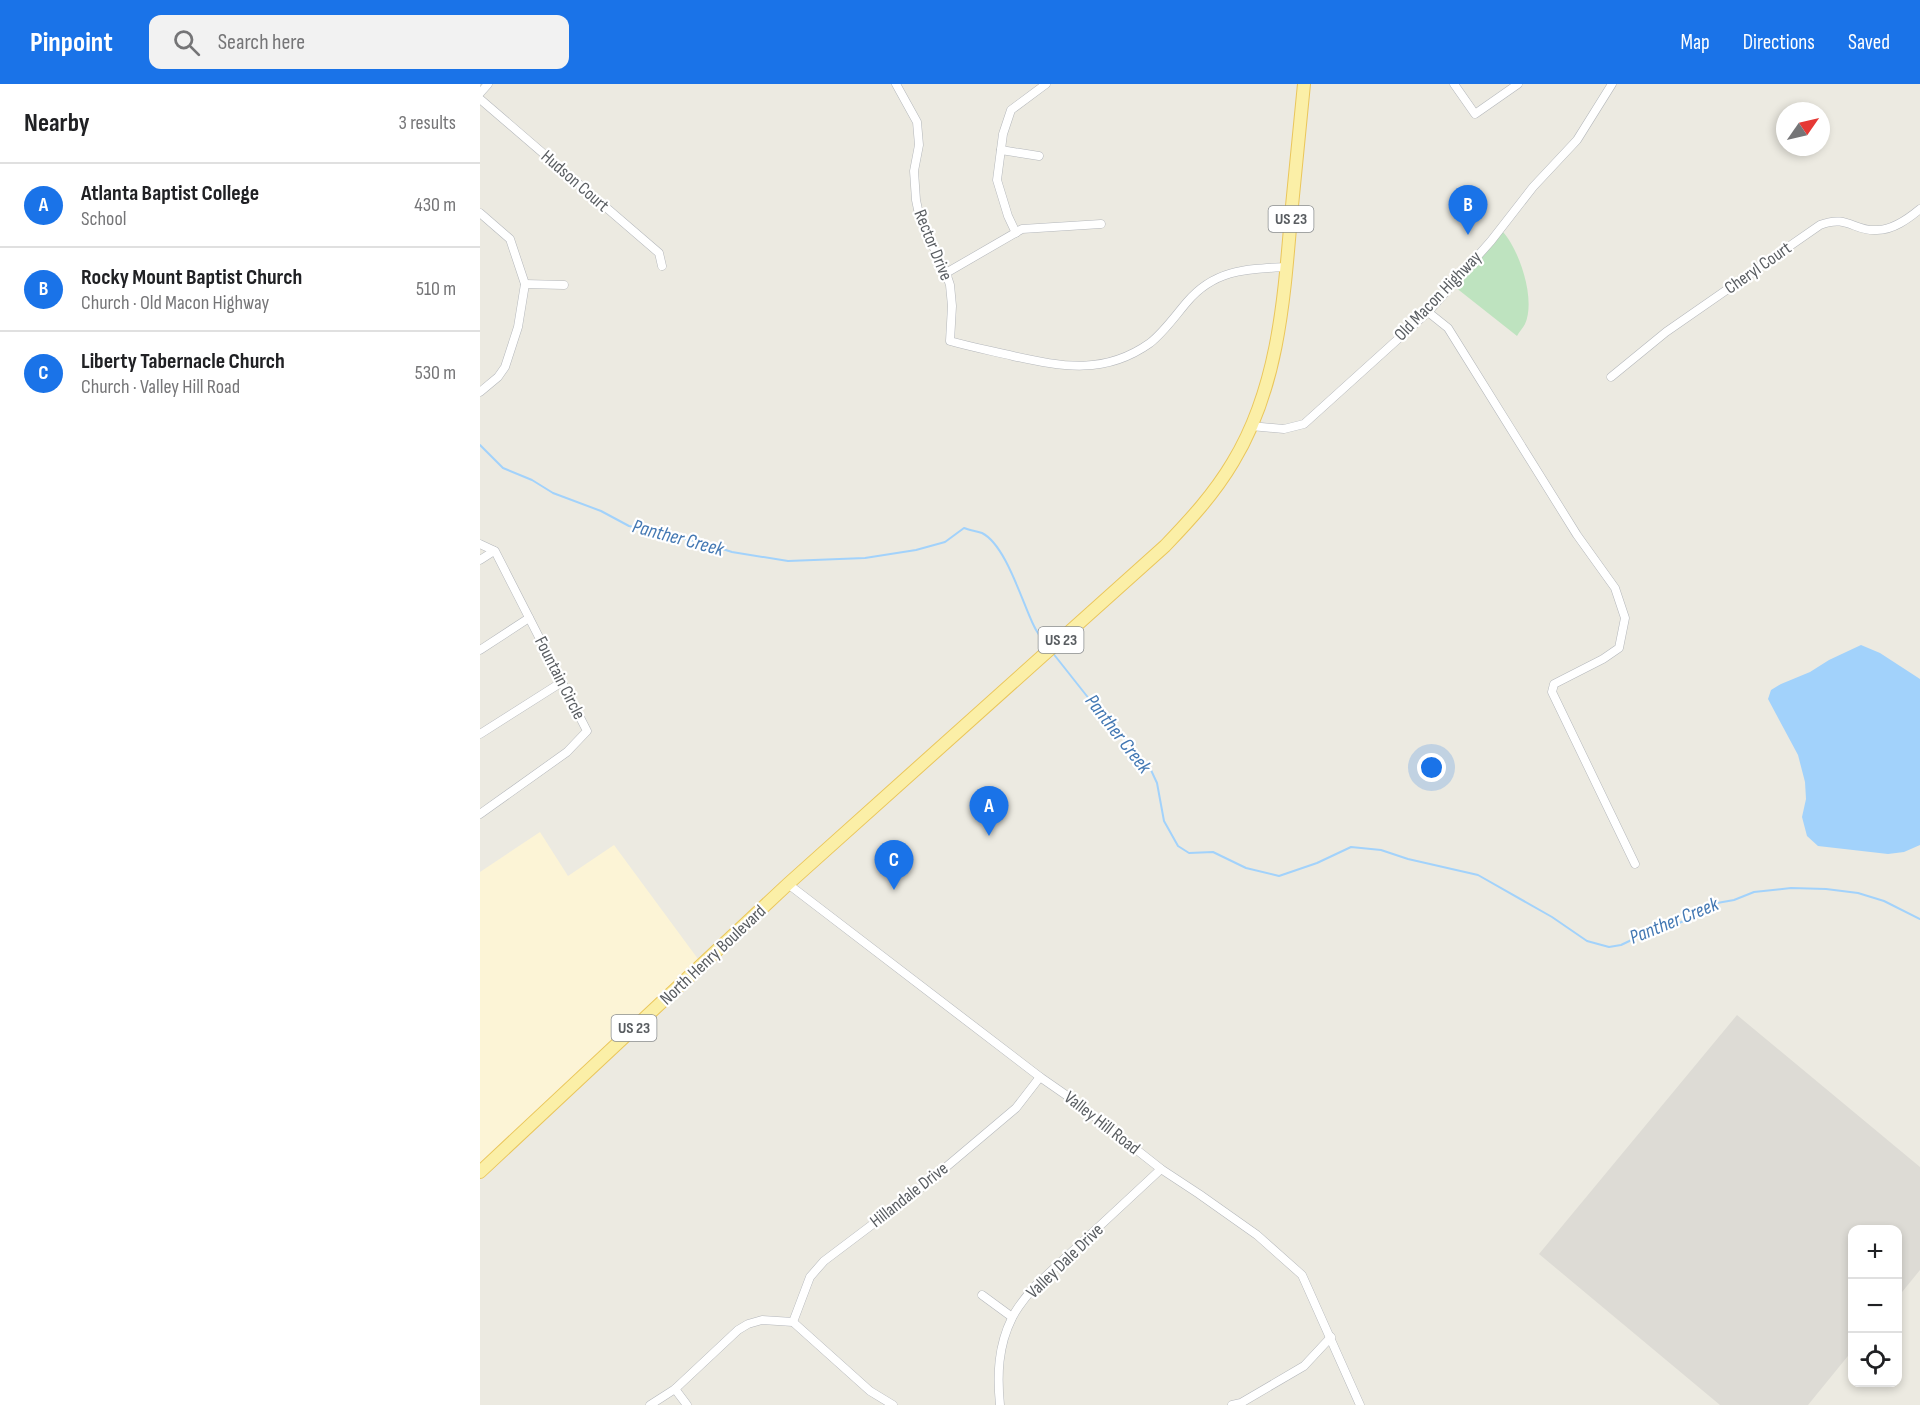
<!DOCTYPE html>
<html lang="en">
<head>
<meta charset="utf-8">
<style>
  body { margin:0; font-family:"Sofia Sans Condensed",sans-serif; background:#f2f2f2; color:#202124 }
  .controls { position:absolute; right:18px; bottom:18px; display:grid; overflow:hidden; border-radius:12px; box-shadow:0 3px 9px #0003 }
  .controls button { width:54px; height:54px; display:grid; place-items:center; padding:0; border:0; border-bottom:2px solid #e0e0e0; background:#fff; color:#202124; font:30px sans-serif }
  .compass { position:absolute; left:1296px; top:18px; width:54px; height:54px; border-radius:50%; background:#fff; box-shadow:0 3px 9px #0003; rotate:56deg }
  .you { position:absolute; left:952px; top:684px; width:21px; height:21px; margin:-15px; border:4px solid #fff; border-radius:50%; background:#1a73e8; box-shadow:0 0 0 9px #1a73e833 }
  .badge { display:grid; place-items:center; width:39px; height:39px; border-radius:50%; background:#1a73e8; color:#fff; font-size:20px; font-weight:700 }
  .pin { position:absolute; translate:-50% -50px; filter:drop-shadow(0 2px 3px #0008) }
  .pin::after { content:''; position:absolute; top:32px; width:21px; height:18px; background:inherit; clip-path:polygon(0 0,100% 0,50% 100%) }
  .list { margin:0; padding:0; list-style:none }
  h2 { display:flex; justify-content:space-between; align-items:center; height:78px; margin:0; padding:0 24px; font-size:26px }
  h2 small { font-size:20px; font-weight:400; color:#757577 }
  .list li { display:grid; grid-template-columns:39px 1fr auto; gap:18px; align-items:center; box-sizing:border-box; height:84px; padding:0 24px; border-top:2px solid #e0e0e0 }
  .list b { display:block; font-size:22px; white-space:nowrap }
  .list p { margin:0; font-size:20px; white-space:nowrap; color:#757577 }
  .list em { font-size:20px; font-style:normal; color:#757577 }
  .icon { flex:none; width:33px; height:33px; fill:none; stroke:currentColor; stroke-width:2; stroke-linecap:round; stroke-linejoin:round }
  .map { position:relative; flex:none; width:1440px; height:1321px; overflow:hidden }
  header { display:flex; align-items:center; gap:36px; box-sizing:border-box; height:84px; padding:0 30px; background:#1a73e8; color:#fff }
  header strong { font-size:28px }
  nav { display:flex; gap:33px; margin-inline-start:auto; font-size:21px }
  .search { width:420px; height:54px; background:#f2f2f2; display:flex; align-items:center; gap:15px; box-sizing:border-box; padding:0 21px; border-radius:12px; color:#757577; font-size:22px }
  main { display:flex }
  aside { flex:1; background:#fff }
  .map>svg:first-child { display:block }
  .commercial { fill:#fcf4d6 }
  .industrial { fill:#dddbd5 }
  .green { fill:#bee3bf }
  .water { fill:#a2d2fb }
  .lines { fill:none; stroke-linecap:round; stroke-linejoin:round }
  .stream { stroke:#a2d2fb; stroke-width:2 }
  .street-casing { stroke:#b4b7bb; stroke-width:9 }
  .primary-casing { stroke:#eac65b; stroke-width:14 }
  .street { stroke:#fff; stroke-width:8 }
  .primary { stroke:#fbefa7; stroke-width:12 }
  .labels { text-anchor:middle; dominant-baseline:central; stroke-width:4.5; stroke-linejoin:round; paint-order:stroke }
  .shield { fill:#fff; stroke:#8b8e90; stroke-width:1.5 }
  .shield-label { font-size:16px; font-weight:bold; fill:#595d61 }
  .street-label { font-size:18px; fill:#595d61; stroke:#fff }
  .water-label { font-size:20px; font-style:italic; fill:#4378b3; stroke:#fff }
</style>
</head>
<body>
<header>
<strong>Pinpoint</strong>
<div class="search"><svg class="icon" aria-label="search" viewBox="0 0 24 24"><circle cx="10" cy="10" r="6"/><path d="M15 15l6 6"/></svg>Search here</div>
<nav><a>Map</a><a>Directions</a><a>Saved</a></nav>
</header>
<main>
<aside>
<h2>Nearby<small>3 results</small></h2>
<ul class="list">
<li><span class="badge">A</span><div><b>Atlanta Baptist College</b><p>School</p></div><em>430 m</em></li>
<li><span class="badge">B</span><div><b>Rocky Mount Baptist Church</b><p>Church · Old Macon Highway</p></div><em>510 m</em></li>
<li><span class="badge">C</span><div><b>Liberty Tabernacle Church</b><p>Church · Valley Hill Road</p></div><em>530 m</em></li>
</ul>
</aside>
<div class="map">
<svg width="1440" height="1321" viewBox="0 0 1440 1321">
  <rect width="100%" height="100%" fill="#eceae1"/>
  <polygon class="commercial" points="60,748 88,792 134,761 218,875 0,1087 0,788"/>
  <polygon class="industrial" points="1257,931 1440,1083 1440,1186 1418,1213 1418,1146 1372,1146 1372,1267 1328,1321 1240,1321 1059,1170"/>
  <path class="green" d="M1023,148C1040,167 1056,216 1045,240C1043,244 1039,248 1037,252L975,203Z"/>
  <polygon class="water" points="1381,561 1400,569 1440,595 1440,761 1424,768 1408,770 1338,762 1327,752 1322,733 1326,715 1325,698 1318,671 1288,615 1291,606 1301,600 1330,588 1349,576"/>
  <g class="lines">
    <g class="stream">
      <path d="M0,361L23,384L52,396L73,409L121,427L149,442L230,461L252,468L308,477L385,474L436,466L465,458L484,444C489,446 496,447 502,449C526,461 542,518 554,542C557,549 562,555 567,561"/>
      <polyline points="572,568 610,616 670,684 677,699 684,737 698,762 709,769 733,768 766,784 799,792 837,779 871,763 901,766 928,775 998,791 1072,833 1107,857 1129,863 1141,861 1162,851 1185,845 1213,833 1226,821 1254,816 1274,808 1311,804 1346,805 1378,809 1404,817 1440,835"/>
    </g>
    <defs>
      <g id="street">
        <path d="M416,0L437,38L439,61L434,87L436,116L440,135L466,189L470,201L472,222L470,257C491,263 512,267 533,272C583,283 625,291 670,259C684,248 695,232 707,218C735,185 767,185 807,183"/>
        <polyline points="974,0 995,30 1038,0"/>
        <polyline points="0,9 8,0"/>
        <polyline points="0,15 179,169 182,182"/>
        <polyline points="521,66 559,72"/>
        <polyline points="0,129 30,155 45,200 38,243 25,283 18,293 0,308"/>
        <polyline points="536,149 528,132 517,96 523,50 531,26 566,0"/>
        <polyline points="466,189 542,145 621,140"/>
        <polyline points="45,200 84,201"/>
        <polyline points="948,228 968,244 1097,451 1135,504 1145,534 1139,564 1123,575 1074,600 1072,608 1155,780"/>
        <path d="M1131,293L1186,248L1340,141C1368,130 1374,148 1397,146C1413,146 1428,135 1440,125"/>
        <polyline points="771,342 804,345 824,340 948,228 1011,157 1053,103 1097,56 1132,0"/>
        <polyline points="0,460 15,467 107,647 87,668 0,730"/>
        <polyline points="0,476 14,467"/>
        <polyline points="0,566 49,534"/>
        <polyline points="0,650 82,598"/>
        <polyline points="308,800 560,993 596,1018 681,1085 719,1110 777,1151 822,1191 880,1321"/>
        <polyline points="502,1211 532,1233"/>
        <polyline points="313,1238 330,1193 344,1177 446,1100 536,1024 560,993"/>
        <polyline points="195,1305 207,1321"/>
        <polyline points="170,1321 195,1305 258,1246 268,1240 282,1236 313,1238 390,1307 413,1321"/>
        <path d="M520,1321C517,1291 518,1262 532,1234C537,1223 546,1213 554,1203L681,1085"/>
        <polyline points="752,1321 761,1319 824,1282 851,1253"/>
      </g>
      <path id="primary" d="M0,1088L308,800L685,462C710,436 734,410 753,378C798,304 804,216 811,132C815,88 820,44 824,0"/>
    </defs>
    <use href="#street" class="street-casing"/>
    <use href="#primary" class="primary-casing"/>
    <use href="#street" class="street"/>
    <use href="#primary" class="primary"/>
  </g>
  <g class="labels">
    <g class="shield">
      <rect x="788.5" y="122" width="45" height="26" rx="4.5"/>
      <rect x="558.5" y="543" width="45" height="26" rx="4.5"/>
      <rect x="131.5" y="931" width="45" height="26" rx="4.5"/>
    </g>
    <g class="shield-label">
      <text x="811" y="135">US 23</text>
      <text x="581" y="556">US 23</text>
      <text x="154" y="944">US 23</text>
    </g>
    <g class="street-label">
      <text transform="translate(95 97) rotate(41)">Hudson Court</text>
      <text transform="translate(453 161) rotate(68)">Rector Drive</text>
      <text transform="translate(1278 184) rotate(-35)">Cheryl Court</text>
      <text transform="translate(958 212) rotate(-46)">Old Macon Highway</text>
      <text transform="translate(80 594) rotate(63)">Fountain Circle</text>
      <text transform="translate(233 871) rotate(-43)">North Henry Boulevard</text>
      <text transform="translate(622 1039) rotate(38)">Valley Hill Road</text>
      <text transform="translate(429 1111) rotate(-38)">Hillandale Drive</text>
      <text transform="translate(585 1177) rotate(-44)">Valley Dale Drive</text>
    </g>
    <g class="water-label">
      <text transform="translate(198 454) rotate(15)">Panther Creek</text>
      <text transform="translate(638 650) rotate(52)">Panther Creek</text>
      <text transform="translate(1194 837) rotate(-22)">Panther Creek</text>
    </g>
  </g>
</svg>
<div class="controls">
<button>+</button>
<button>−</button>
<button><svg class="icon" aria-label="locate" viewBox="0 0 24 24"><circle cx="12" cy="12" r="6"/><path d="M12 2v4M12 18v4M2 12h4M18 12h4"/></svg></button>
</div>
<svg class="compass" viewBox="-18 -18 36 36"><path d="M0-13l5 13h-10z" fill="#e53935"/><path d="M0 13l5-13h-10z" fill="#757577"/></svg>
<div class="you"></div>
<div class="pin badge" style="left:509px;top:752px">A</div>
<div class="pin badge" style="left:988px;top:151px">B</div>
<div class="pin badge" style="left:414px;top:806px">C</div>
</div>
</main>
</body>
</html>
